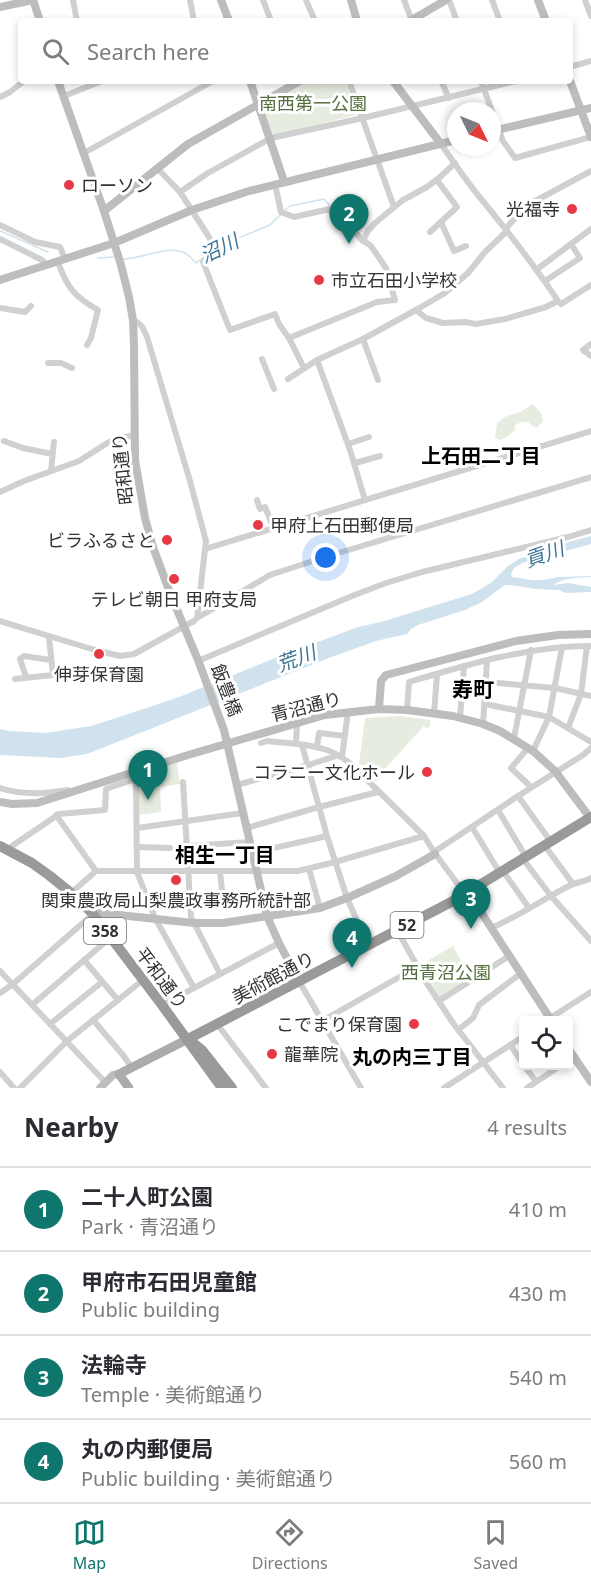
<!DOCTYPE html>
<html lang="en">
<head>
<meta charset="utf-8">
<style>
  body { margin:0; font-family:"Noto Sans","Noto Sans JP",sans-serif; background:#f7f7f7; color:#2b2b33 }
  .controls { position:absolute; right:18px; bottom:18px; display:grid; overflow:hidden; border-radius:6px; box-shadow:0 3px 9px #0003 }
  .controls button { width:54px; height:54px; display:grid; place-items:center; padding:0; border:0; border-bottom:2px solid #e1e1e2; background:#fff; color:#2b2b33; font:30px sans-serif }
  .compass { position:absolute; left:447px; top:102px; width:54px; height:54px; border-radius:50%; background:#fff; box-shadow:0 3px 9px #0003; rotate:133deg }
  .you { position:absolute; left:326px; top:558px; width:21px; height:21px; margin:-15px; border:4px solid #fff; border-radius:50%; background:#1a73e8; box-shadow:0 0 0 9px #1a73e833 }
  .badge { display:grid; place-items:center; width:39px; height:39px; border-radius:50%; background:#0f766e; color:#fff; font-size:20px; font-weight:700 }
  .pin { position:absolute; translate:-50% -50px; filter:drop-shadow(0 2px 3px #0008) }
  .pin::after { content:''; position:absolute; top:32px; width:21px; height:18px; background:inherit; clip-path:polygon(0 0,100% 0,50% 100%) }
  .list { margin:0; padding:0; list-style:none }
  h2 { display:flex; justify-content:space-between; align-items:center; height:78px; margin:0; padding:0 24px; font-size:26px }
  h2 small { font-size:20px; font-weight:400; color:#7c7c81 }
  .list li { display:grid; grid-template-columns:39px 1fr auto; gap:18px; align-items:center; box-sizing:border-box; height:84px; padding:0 24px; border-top:2px solid #e1e1e2 }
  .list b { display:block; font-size:22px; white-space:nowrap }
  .list p { margin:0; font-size:20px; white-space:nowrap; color:#7c7c81 }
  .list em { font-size:20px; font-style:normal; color:#7c7c81 }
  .icon { flex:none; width:33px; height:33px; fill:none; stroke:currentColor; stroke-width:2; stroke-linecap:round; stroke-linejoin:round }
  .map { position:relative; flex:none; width:591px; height:1088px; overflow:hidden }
  .search { position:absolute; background:#fff; box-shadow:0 3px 9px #0003; left:18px; right:18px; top:18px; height:66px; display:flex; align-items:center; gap:15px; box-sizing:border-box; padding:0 21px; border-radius:6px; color:#7c7c81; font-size:22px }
  .sheet { height:414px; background:#fff }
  nav { display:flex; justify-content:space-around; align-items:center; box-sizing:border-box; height:84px; border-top:2px solid #e1e1e2; background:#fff; font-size:16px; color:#7c7c81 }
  nav a { display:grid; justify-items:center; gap:3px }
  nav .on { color:#0f766e }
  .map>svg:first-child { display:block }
  .green { fill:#e6ecdf }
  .water { fill:#cfe2ee }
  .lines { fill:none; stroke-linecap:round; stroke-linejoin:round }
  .stream { stroke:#cfe2ee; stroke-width:1.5 }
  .street { stroke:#d0d0d0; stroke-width:6 }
  .secondary { stroke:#bdbdbd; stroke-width:8 }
  .primary { stroke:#ababab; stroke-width:9 }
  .highway { stroke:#9a9a9a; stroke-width:10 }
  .poi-dot { fill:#e63946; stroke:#fff; stroke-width:2 }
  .labels { text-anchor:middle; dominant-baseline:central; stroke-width:6; stroke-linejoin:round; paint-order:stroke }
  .shield { fill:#fff; stroke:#707070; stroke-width:1.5 }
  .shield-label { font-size:16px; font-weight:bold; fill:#333 }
  .park-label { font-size:18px; fill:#56703f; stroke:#fff }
  .poi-label { font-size:18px; fill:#333; stroke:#fff; text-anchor:start }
  .street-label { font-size:18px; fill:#333; stroke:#fff }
  .water-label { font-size:20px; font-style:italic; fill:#3f7597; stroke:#fff }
  .neighbourhood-label { font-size:20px; font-weight:bold; fill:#000; stroke:#fff }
  .quarter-label { font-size:21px; font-weight:bold; fill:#000; stroke:#fff }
</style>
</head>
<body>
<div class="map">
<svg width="591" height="1088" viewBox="0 0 591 1088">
  <rect width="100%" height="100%" fill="#fff"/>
  <g class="green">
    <polygon points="306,81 345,81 357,114 356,115 273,136 262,103"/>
    <polygon points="533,404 541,413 543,421 537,428 534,427 528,422 521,422 515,425 515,430 508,436 500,440 495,438 497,423 505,417 522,411"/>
    <polygon points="400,716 430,720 430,726 427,729 424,726 381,773 382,775 376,782 359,764 365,718"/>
    <polygon points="177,763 180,784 160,787 161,812 137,815 136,782 163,766"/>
    <polygon points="453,946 471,979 441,999 420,965"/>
  </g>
  <path class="water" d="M591,536V544L522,563L514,568L511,574L512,577L532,580H544L558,577L591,576V577C578,578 564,577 553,585L568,583L591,587V592L566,593L559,590L536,589L511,585H505L482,602L465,610L418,625L411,629L407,634L376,641L329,658L87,754L61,758L0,755V729L9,731L45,733L91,726L147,708L179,697L280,656L358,627L381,622L472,594L491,583L508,566L519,559L554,546Z"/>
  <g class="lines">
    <g class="stream">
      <polyline points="285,210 290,206 324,199 330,206"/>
      <polyline points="0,231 48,252"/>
      <polyline points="217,247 270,225 281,214"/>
      <polyline points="98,258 113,257"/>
      <path d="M123,259C142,259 168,244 185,253C189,255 193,260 196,263L209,253"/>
    </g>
    <g class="street">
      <polyline points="73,0 77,21"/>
      <polyline points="190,0 194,21"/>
      <polyline points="263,0 271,21"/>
      <polyline points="306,0 315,21"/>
      <polyline points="404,0 412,21"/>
      <polyline points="449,0 457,21"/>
      <polyline points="492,0 500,21"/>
      <polyline points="585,0 591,16"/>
      <polyline points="570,67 591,61"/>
      <polyline points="349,81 394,207"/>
      <polyline points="441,81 449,98"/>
      <polyline points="481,81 492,111"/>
      <polyline points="64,96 102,81"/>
      <polyline points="0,97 10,92 24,81"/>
      <polyline points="492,112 503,141 515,158 591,137"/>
      <polyline points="84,153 213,81"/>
      <polyline points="158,169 180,192 209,237 216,251 203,262 230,330 275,314 279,324 289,338 377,302 395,300 386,268 371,246 361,239 351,227 339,220 330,209 294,217 281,212 275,184"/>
      <polyline points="180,192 208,173 271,138 363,118 516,81"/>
      <polyline points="441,222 454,251 466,246"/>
      <polyline points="0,225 35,242 60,247 65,259"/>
      <polyline points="430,232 457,207 437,180"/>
      <polyline points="0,239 42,260 47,265"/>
      <polyline points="363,241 368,231 375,223 403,200 427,187 439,178 455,163"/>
      <path d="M58,262C67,288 75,297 98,310L91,338L87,345"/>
      <polyline points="536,270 591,229"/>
      <polyline points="545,281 580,258 571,244"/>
      <polyline points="561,304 591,285"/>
      <polyline points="0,308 25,312 31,306"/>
      <path d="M416,310L426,318L443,323L465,322L476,324L505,319L546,307L558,301C535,266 509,233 482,200C467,182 454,163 441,144"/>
      <polyline points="289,338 304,368"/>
      <polyline points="363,339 378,380"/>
      <polyline points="591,344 583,350 591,356"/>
      <polyline points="262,359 274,389"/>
      <polyline points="317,360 350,450 365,500"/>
      <polyline points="48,363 61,363 72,368"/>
      <polyline points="288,379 317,360 363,339 416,310 445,293 468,273 485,252 505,233 508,226 526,206 591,171"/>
      <polyline points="4,441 23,448 52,454"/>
      <polyline points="348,444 369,437"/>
      <polyline points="355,463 380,456"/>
      <polyline points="51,471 54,442"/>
      <polyline points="0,492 24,481 79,461 109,442 133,435"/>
      <polyline points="257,500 260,509 265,507 274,529"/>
      <polyline points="205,549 591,431"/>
      <polyline points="197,618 270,575 322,558 591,477"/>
      <path d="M0,621L95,650L120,656L134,654L194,621L197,618L206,541L190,481L147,337C143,328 142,324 133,320"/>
      <polyline points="198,661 352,596 386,583 422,572 568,537 591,530"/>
      <polyline points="26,677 20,659 24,656 51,660"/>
      <polyline points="15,679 53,675 49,637"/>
      <polyline points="486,682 555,688 591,696"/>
      <polyline points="485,704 549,717 591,742"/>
      <path d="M407,710L409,682C469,664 529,646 591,646"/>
      <polyline points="434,714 437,674"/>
      <polyline points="460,718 464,666"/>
      <path d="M297,724L296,742L298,744C321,747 334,750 352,765L424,836L434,852L465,894"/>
      <polyline points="483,724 487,660"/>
      <polyline points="568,728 581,694 587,646"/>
      <polyline points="514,738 531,650"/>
      <polyline points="261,743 267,741 298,744"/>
      <polyline points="302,745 327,836 347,898 368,945"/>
      <polyline points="317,746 319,733 345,736"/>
      <polyline points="528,748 511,768 531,787"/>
      <polyline points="533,751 549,717 562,647"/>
      <polyline points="342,757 348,712"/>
      <polyline points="163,765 147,778 136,782 137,872 155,918 194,988"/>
      <polyline points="183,782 191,917 220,974"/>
      <polyline points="237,785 308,765 339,755"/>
      <path d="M0,788C23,795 44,794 68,790"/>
      <polyline points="518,796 551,842"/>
      <polyline points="498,810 526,857"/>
      <polyline points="56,815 96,871"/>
      <polyline points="472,827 500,873"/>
      <polyline points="137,828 243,813"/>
      <polyline points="247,828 319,807 378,792"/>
      <polyline points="187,846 250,842"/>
      <polyline points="545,846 573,884"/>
      <polyline points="137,847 170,848"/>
      <polyline points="10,851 12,846 59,814 105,810 106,789 132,780 136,782"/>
      <polyline points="434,852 518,796 583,755 591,748"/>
      <polyline points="252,853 327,836"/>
      <polyline points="523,859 551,896 591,941"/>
      <polyline points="309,869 320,908"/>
      <polyline points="503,871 529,908"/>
      <polyline points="220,872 222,891"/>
      <polyline points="71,893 96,871 298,871 335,862 424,836"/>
      <path d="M491,928C518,917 543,899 569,886C576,882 584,882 591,878"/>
      <polyline points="397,930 426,982 453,1023 503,1088"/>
      <polyline points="84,960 118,1000"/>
      <polyline points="0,971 105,1082"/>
      <polyline points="299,981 361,1088"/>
      <polyline points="0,993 13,984 93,914"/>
      <polyline points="439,1001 509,956"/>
      <polyline points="32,1005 111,937"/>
      <polyline points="162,1005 279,943"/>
      <polyline points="93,1020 123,1055 132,1068"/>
      <polyline points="547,1020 591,992"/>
      <polyline points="322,1021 417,967"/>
      <polyline points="50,1024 102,982"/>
      <polyline points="217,1024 266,1088"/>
      <polyline points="458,1030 473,1018 479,1005 520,974"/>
      <polyline points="510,1045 524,1065"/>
      <polyline points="524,1066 536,1081"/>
      <polyline points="0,1072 14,1088"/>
      <polyline points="20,1088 67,1041 143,980"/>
      <polyline points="444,1088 524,1036"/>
      <polyline points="527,1088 560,1066"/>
    </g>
    <g class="secondary">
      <polyline points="33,0 40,21"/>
      <polyline points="221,0 229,21"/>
      <polyline points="351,0 357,21"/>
      <polyline points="538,0 546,21"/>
      <polyline points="0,7 33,0"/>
      <polyline points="410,21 446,0"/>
      <polyline points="58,81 104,211 121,265 129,297 133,320 134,345 135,460 145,518 153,547 170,593 198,660 224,730 267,916 279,943 299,981"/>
      <polyline points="250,81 284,181"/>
      <polyline points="393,81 441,144"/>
      <polyline points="570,81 591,137"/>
      <polyline points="492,131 591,108"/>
      <polyline points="104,211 188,144 300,81"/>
      <polyline points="0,280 114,243 192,210 249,191 456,140"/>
      <polyline points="379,709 381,681 386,675 516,641 558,635 591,634"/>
      <polyline points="0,802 12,804 37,803 188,755 325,715 379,709 407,710 453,716 483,724 500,731 533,751 555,771 591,819"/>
      <polyline points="468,892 551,1020"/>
      <polyline points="93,914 100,913 194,923 223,923 320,908 347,898 396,876 435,854"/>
      <polyline points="568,1048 591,1082"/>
      <polyline points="100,1088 113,1075 119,1074"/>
    </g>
    <polyline class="primary" points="129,1088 119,1074 188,1039"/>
    <g class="highway">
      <polyline points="0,846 32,863 50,876 71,893 93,914 162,1005 222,1088"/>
      <polyline points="188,1039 455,900 591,817"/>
      <polyline points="193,1043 202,1050 232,1088"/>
    </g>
  </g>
  <g class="poi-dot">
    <circle cx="69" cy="185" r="6"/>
    <circle cx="572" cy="209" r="6"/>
    <circle cx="319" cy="280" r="6"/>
    <circle cx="258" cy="525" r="6"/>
    <circle cx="167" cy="540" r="6"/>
    <circle cx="174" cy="579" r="6"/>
    <circle cx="99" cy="654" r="6"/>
    <circle cx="427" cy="772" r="6"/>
    <circle cx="176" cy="880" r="6"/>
    <circle cx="414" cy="1024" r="6"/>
    <circle cx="272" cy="1054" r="6"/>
  </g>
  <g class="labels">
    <g class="shield">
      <rect x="390.5" y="912" width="33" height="26" rx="4.5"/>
      <rect x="84" y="918" width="42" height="26" rx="4.5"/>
    </g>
    <g class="shield-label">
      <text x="407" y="925">52</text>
      <text x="105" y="931">358</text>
    </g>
    <g class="park-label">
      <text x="313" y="103">南西第一公園</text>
      <text x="446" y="972">西青沼公園</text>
    </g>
    <g class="poi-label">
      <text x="81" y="185">ローソン</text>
      <text x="560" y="209" text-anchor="end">光福寺</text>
      <text x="331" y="280">市立石田小学校</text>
      <text x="270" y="525">甲府上石田郵便局</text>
      <text x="155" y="540" text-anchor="end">ビラふるさと</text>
      <text x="174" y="599" text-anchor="middle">テレビ朝日 甲府支局</text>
      <text x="99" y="674" text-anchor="middle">伸芽保育園</text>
      <text x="415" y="772" text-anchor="end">コラニー文化ホール</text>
      <text x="176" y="900" text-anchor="middle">関東農政局山梨農政事務所統計部</text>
      <text x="402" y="1024" text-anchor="end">こでまり保育園</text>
      <text x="284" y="1054">龍華院</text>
    </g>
    <g class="street-label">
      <text transform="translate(122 469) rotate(-96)">昭和通り</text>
      <text transform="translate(227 690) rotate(69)">飯豊橋</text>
      <text transform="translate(306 706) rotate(-14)">青沼通り</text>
      <text transform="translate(273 977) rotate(-28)">美術館通り</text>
      <text transform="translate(162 978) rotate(53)">平和通り</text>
    </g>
    <g class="water-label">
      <text transform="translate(219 248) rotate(-26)">沼川</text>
      <text transform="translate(544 554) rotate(-19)">貢川</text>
      <text transform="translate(296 658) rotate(-20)">荒川</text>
    </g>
    <g class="neighbourhood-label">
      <text x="481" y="455">上石田二丁目</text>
      <text x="225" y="854">相生一丁目</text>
      <text x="412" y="1056">丸の内三丁目</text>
    </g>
    <g class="quarter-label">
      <text x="473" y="689">寿町</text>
    </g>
  </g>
</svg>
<div class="controls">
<button><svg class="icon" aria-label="locate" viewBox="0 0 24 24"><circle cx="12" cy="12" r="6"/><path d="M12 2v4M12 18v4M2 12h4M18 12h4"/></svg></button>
</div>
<svg class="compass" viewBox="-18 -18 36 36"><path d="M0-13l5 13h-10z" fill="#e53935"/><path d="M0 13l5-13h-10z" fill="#7c7c81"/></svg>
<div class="you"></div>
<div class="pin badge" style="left:148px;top:800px">1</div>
<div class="pin badge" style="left:349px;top:244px">2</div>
<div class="pin badge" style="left:471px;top:929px">3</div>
<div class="pin badge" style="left:352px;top:968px">4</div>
<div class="search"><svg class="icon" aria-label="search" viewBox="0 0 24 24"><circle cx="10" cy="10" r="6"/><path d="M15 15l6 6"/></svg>Search here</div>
</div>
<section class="sheet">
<h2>Nearby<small>4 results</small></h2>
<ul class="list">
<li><span class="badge">1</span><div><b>二十人町公園</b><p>Park · 青沼通り</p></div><em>410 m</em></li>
<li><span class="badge">2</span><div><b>甲府市石田児童館</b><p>Public building</p></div><em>430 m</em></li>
<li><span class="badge">3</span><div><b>法輪寺</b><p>Temple · 美術館通り</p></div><em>540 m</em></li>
<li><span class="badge">4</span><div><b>丸の内郵便局</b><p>Public building · 美術館通り</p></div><em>560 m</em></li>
</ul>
</section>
<nav>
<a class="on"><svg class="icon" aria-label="map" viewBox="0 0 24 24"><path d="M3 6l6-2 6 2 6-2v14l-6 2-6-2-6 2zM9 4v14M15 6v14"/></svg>Map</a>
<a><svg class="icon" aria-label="directions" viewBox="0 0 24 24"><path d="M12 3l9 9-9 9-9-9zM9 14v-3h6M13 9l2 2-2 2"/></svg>Directions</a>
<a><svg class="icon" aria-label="saved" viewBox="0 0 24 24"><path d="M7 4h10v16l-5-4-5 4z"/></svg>Saved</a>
</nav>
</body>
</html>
